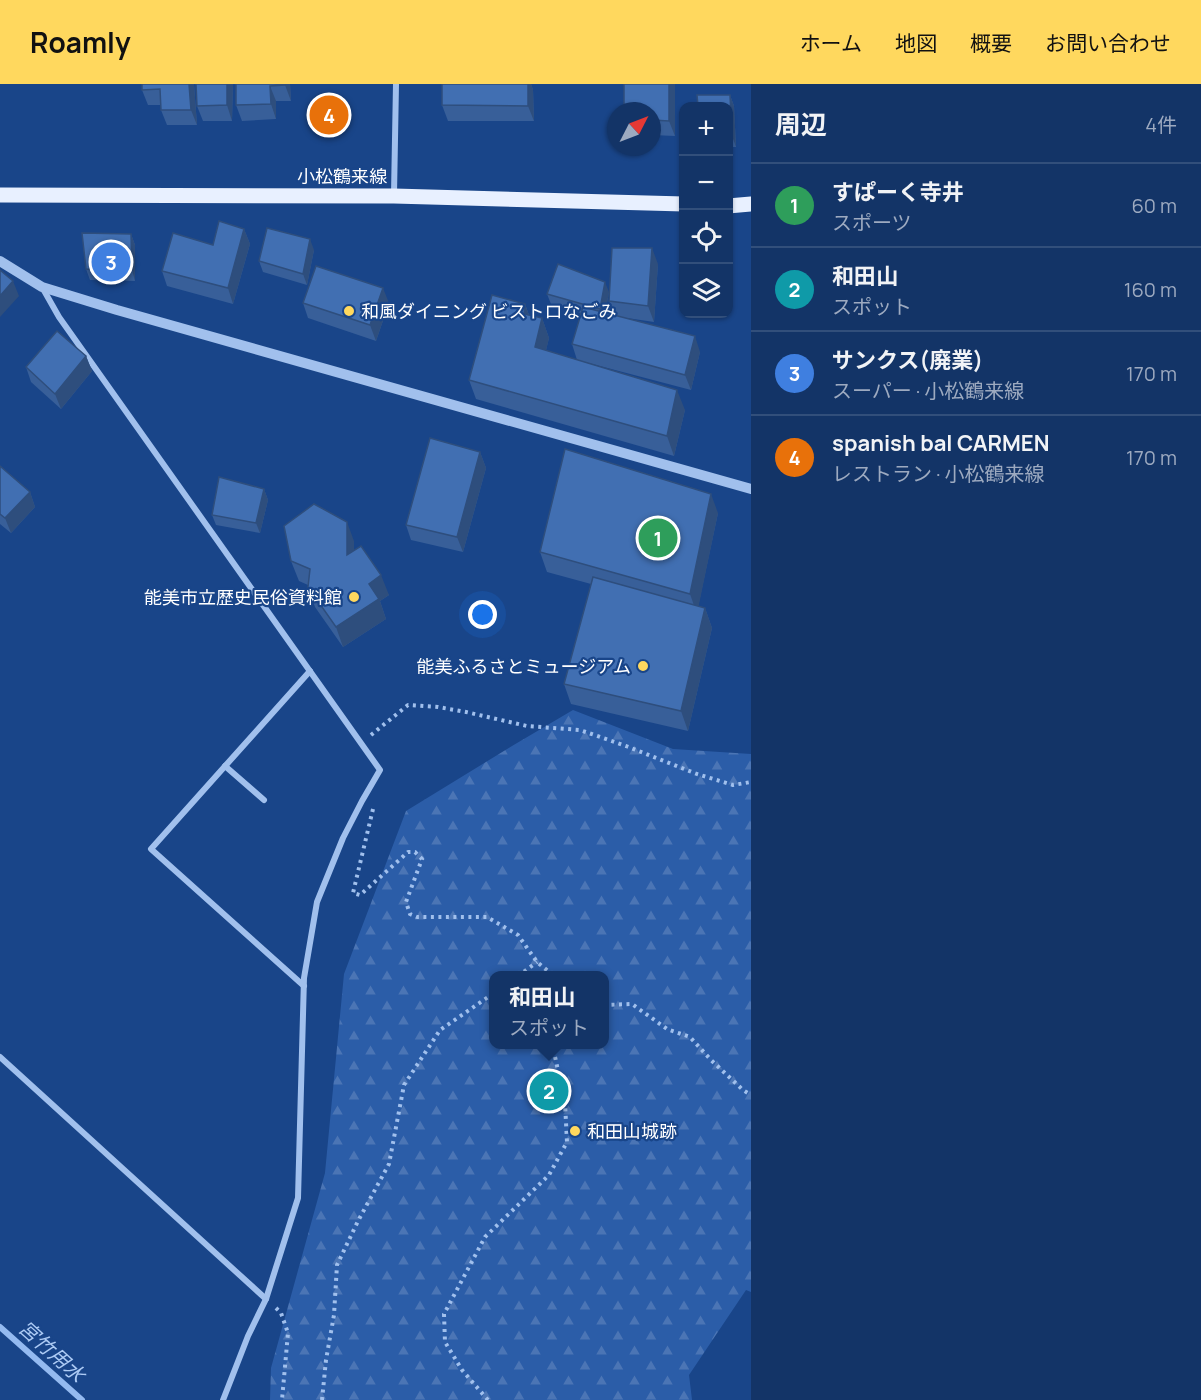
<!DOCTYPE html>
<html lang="ja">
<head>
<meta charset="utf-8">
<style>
  body { margin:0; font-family:Manrope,"Noto Sans JP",sans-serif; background:#1c3c6d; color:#f1f3f6 }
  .controls { position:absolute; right:18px; top:18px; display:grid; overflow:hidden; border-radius:12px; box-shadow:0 2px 4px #0004 }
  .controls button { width:54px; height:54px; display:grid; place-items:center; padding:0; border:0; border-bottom:2px solid #324f7b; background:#133467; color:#f1f3f6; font:30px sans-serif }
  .compass { position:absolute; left:607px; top:18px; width:54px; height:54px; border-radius:50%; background:#133467; box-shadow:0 2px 4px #0004; rotate:48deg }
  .you { position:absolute; left:483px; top:531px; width:21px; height:21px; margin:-15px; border:4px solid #fff; border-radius:50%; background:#1a73e8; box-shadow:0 0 0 9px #1a73e833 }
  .badge { display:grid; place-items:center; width:39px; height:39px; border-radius:50%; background:#ffd85e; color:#fff; font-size:20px; font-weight:700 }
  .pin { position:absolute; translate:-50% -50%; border:3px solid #fff; box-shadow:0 2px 6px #0006 }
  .popup { position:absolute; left:489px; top:887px; width:120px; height:78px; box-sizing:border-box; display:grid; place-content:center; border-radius:12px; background:#133467; filter:drop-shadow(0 2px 4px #0005); font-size:20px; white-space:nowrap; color:#9daac0 }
  .popup b { font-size:22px; color:#f1f3f6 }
  .popup::after { content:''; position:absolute; left:50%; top:100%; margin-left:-12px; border:12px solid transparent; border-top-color:#133467 }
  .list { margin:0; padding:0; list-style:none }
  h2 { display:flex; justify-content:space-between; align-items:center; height:78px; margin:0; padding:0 24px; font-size:26px }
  h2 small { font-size:20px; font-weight:400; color:#9daac0 }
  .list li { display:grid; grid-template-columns:39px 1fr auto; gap:18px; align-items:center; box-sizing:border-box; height:84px; padding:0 24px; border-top:2px solid #324f7b }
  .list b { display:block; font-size:22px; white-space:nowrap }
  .list p { margin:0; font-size:20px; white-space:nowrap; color:#9daac0 }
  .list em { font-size:20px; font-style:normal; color:#9daac0 }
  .icon { flex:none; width:33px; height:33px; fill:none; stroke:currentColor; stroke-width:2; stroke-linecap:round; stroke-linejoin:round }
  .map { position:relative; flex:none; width:751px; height:1316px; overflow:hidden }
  header { display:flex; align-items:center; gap:36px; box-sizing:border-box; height:84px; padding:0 30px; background:#ffd85e; color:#111 }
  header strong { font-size:28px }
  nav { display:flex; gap:33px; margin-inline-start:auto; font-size:21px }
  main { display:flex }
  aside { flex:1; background:#133467 }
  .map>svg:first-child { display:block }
  .forest { fill:url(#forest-firs); fill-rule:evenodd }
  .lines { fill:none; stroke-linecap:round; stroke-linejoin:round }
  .stream { stroke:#94baf0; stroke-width:6 }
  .path { stroke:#a1c0ed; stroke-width:4; stroke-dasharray:3 4.5; stroke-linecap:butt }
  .minor { stroke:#a1c0ed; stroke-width:6 }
  .tertiary { stroke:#a1c0ed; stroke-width:10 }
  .primary { stroke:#e8f0ff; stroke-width:15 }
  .wall { fill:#385f99 }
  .shaded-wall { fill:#2e4e7d }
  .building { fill:#416fb2; stroke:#2e4e7d; stroke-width:1.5 }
  .poi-dot { fill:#ffd85e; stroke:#194589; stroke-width:2 }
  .labels { text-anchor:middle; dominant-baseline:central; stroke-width:4.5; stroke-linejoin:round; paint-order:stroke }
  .street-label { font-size:18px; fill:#fff; stroke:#194589 }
  .poi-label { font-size:18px; fill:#fff; stroke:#194589; text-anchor:start }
  .water-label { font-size:20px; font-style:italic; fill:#adcbf5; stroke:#194589 }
</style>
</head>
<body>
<header>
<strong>Roamly</strong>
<nav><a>ホーム</a><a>地図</a><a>概要</a><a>お問い合わせ</a></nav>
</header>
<main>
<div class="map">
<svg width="751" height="1316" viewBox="0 0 751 1316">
  <defs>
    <pattern id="forest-firs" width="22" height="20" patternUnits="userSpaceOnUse" patternTransform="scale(1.5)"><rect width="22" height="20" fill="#2b5da8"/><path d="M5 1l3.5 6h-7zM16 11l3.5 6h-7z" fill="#4b75b5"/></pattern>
  </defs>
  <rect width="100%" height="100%" fill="#194589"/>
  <path class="forest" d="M573,626L673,665L751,670V1208L746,1206L689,1291L692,1316H270L271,1284L325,1089L344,890L406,727L512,662ZM494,892H604V960H494Z"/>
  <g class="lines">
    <polyline class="stream" points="0,1243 82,1316"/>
    <g class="path">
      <polyline points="371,651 408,621 438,623 466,628 527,642 580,646 626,662 697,690 733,701 751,698"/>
      <polyline points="373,725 353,809 360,811 408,768 415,768 422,775 406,818 410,830 417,833 487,833 518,851 537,878 554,892"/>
      <polyline points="518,892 537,878"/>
      <polyline points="604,921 632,920 667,945 690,953 711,976 743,1006 751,1011"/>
      <polyline points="276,1224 281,1229 288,1249 282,1316"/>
      <polyline points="322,1316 326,1276 334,1231 337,1181 358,1137 389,1080 404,1001 440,946 494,909"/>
      <polyline points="488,1316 462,1286 445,1258 444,1230 485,1153 549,1091 567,1058 565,1019 554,968 557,960"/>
    </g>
    <g class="minor">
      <polyline points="394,110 396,0"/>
      <polyline points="42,203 59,233 380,686 362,717 343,754 317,818 304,894 298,1114 266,1215 248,1252 223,1316"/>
      <polyline points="225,682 264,716"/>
      <polyline points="304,902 151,765 310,587"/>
      <polyline points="0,973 266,1215"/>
    </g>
    <polyline class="tertiary" points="0,177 42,203 117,226 751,405"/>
    <g class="primary">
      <polyline points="0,111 394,112 684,120"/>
      <polyline points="728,122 751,120"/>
    </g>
  </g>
  <g class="wall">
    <polygon points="142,0 194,0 197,41 167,41 161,26 161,21 148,21 142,6"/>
    <polygon points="233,0 232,37 203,37 197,22"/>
    <polygon points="236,0 290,0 291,17 276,17 276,35 242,37 236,21"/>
    <polygon points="528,0 531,0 533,6 534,37 448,37 442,21"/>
    <polygon points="624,0 675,0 675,52 652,51 652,27"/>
    <polygon points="730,11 734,22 736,63 729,63 729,22"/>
    <polygon points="244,145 250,160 233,220 167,202 162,187"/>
    <polygon points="131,150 135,161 135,197 90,196 86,185"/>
    <polygon points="314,166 307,201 263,188 259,177"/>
    <polygon points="658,180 654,238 627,234 700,268 691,306 577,276 572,260 581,229 551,220 547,210 609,208 605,229 614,231 609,217"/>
    <polygon points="303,219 389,219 376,257 308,234"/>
    <polygon points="525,220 529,231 542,234 549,254 546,266 685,326 674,372 476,315 469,296"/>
    <polygon points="86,272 92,287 61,325 31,298 26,283"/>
    <polygon points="480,368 486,384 463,468 411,456 406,441"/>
    <polygon points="0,382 30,408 35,423 11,449 0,440"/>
    <polygon points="264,405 268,416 260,449 216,441 212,431"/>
    <polygon points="718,429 698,523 705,524 712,544 688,647 571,620 564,600 591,500 547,488 540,468"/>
    <polygon points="354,457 354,466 389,511 380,517 386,535 343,563 315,523 308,503 308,501 299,497 291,477"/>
  </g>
  <g class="shaded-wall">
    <polygon points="189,0 194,0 197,41 191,26"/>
    <polygon points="227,0 233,0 232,37 227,21"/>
    <polygon points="285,0 290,0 291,17 285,1"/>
    <polygon points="528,0 531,0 533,6 534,37 528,22"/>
    <polygon points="669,0 675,0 675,52 669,37"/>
    <polygon points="270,2 276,17 276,35 271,20"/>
    <polygon points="730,11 734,22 736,63 732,52"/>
    <polygon points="244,145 250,160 233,220 228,204"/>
    <polygon points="131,150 135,161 135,197 132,186"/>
    <polygon points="310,155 314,166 307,201 303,190"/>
    <polygon points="652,164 658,180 654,238 648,222"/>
    <polygon points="13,197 19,212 0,233 0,212"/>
    <polygon points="605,198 609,208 604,235 600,225"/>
    <polygon points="383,204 389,219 376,257 370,241"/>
    <polygon points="525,220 532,240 524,230"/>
    <polygon points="542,234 549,254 542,283 535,263"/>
    <polygon points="695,252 700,268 691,306 685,291"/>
    <polygon points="86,272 92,287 61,325 55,310"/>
    <polygon points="677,306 685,326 674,372 667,352"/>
    <polygon points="480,368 486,384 463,468 457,453"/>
    <polygon points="264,405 268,416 260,449 256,439"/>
    <polygon points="30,408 35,423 11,449 5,434"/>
    <polygon points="711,410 718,429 697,530 690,510"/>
    <polygon points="347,438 354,457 354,491 347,471"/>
    <polygon points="381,491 389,511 380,517 386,535 343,563 336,543 369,500"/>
    <polygon points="705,524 712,544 688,647 681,627"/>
  </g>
  <g class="building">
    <polygon points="142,0 189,0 191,26 161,26 160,5 142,6"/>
    <polygon points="196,0 227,0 227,21 197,22"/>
    <polygon points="236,0 285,0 285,1 270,2 271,20 236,21"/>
    <polygon points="442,0 528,0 528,22 442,21"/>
    <polygon points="624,0 669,0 669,37 652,36 652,27 624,27"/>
    <polygon points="697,11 730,11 732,52 729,53 729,22 698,22"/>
    <polygon points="219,137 244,145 228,204 162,187 173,149 213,161"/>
    <polygon points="267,144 310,155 303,190 259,177"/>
    <polygon points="82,149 131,150 132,186 86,185"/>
    <polygon points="612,164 652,164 648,222 609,217"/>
    <polygon points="558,180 605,198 600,225 547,210"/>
    <polygon points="316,182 383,204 370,241 303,219"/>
    <polygon points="0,186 13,197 0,212"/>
    <polygon points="492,211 525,220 524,230 542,234 535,263 677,306 667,352 469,296"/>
    <polygon points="583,223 695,252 685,291 572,260"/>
    <polygon points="57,247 86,272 55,310 26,283"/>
    <polygon points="430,354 480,368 457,453 406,441"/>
    <polygon points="565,365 711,410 690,510 540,468"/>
    <polygon points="0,382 30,408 5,434 0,430"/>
    <polygon points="219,393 264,405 256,439 212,431"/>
    <polygon points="314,420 347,438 347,471 361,462 381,491 369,500 379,515 336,543 308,503 310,485 291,477 284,442"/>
    <polygon points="593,493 705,524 681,627 564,600"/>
  </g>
  <g class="poi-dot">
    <circle cx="349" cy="227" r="6"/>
    <circle cx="354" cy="513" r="6"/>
    <circle cx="643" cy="582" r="6"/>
    <circle cx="575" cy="1047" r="6"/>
  </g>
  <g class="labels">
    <g class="street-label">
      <text x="342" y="92">小松鶴来線</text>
    </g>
    <g class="poi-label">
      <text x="361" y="227">和風ダイニング ビストロなごみ</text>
      <text x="342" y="513" text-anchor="end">能美市立歴史民俗資料館</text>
      <text x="631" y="582" text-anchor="end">能美ふるさとミュージアム</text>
      <text x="587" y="1047">和田山城跡</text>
    </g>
    <g class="water-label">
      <text transform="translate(52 1267) rotate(42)">宮竹用水</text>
    </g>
  </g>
</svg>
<div class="controls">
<button>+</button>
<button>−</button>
<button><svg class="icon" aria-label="locate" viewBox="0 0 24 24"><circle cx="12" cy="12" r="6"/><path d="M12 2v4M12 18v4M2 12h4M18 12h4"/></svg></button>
<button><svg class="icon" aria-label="layers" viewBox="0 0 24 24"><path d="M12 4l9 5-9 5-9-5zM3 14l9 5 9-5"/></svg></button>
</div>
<svg class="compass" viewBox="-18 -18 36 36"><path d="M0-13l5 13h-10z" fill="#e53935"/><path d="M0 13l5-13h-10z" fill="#9daac0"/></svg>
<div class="you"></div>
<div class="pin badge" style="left:658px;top:454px;background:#2e9e5b">1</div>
<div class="pin badge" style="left:549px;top:1007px;background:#0f9aa8">2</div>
<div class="popup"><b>和田山</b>スポット</div>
<div class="pin badge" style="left:111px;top:178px;background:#3f7fe0">3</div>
<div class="pin badge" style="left:329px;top:31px;background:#e8710a">4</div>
</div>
<aside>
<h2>周辺<small>4件</small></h2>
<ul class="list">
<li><span class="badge" style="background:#2e9e5b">1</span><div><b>すぱーく寺井</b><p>スポーツ</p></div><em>60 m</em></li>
<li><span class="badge" style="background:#0f9aa8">2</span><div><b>和田山</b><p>スポット</p></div><em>160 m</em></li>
<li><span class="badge" style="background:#3f7fe0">3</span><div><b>サンクス(廃業)</b><p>スーパー · 小松鶴来線</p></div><em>170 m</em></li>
<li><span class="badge" style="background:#e8710a">4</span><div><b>spanish bal CARMEN</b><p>レストラン · 小松鶴来線</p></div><em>170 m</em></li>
</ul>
</aside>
</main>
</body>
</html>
